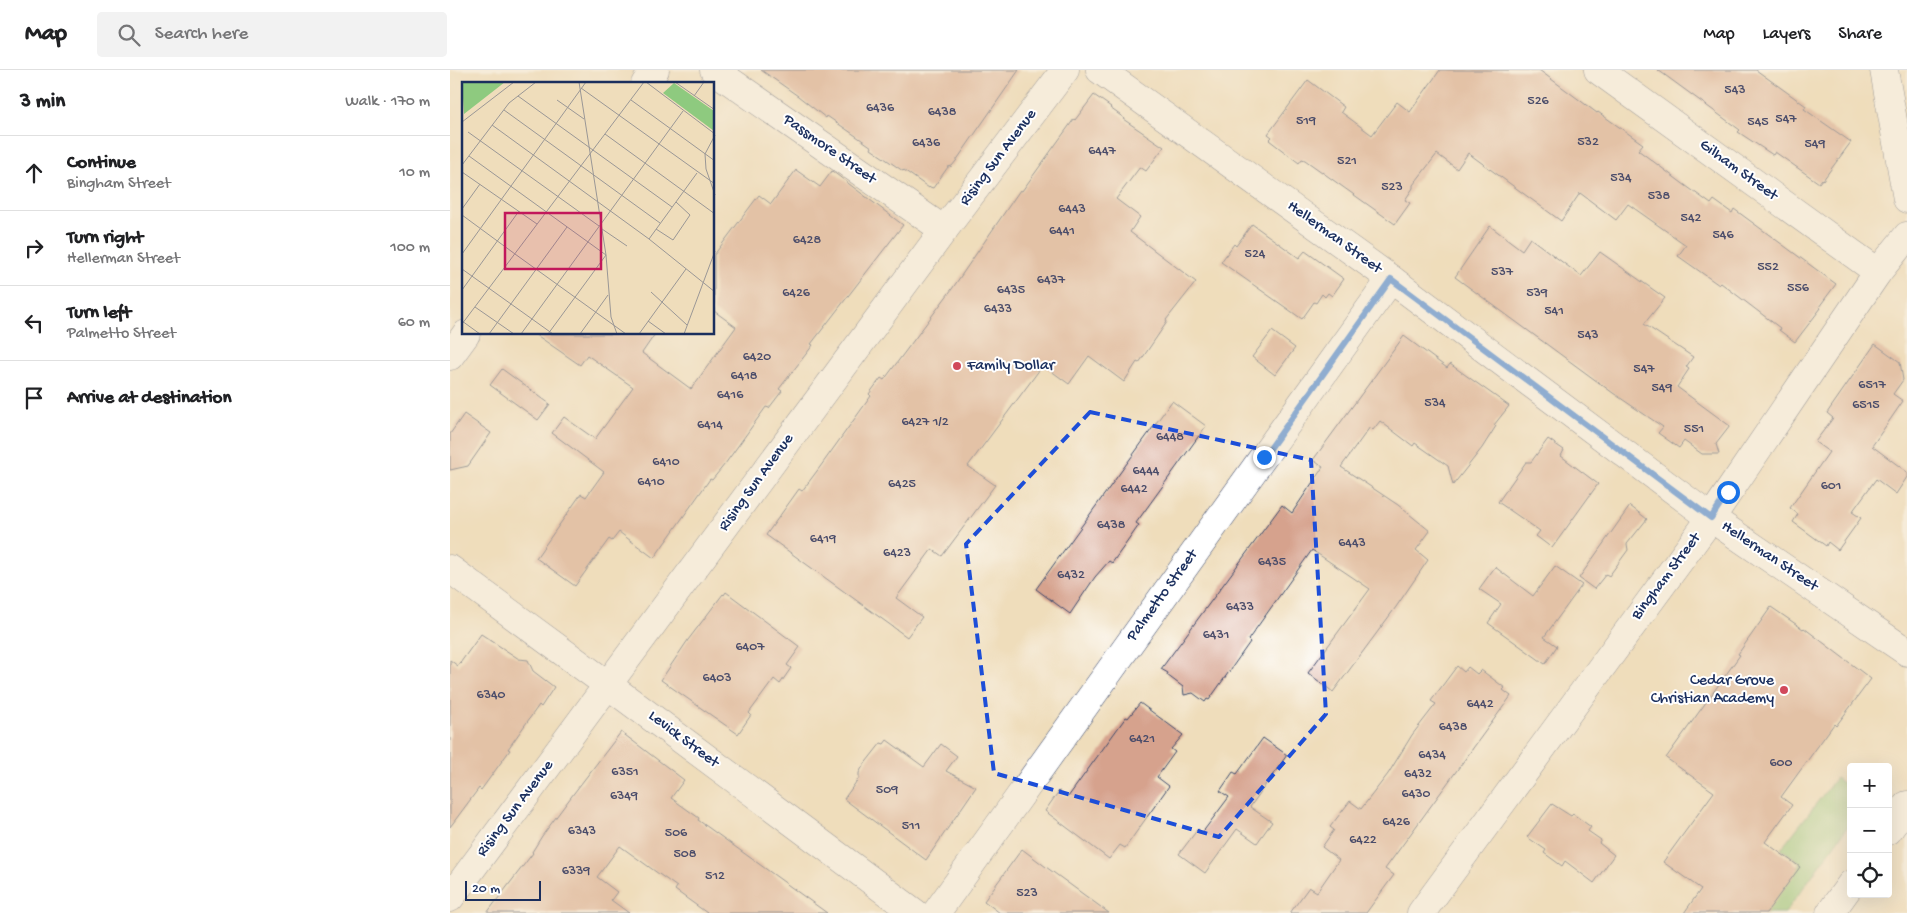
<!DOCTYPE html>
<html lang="en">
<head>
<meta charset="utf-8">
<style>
  body { margin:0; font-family:"Gochi Hand",sans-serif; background:#f2f2f2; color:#202124 }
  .controls { position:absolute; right:15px; bottom:15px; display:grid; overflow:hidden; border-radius:5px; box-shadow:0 5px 20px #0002 }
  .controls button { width:45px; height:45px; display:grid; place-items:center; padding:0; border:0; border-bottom:1px solid #e0e0e0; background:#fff; color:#202124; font:25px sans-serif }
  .scale { position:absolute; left:15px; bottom:12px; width:76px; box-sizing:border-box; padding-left:5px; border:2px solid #1b2f5e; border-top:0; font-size:14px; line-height:18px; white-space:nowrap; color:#1b2f5e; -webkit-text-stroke:4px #fff; paint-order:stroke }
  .stop { position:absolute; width:15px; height:15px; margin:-11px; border:4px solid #1a73e8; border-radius:50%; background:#fff }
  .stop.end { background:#1a73e8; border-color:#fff; box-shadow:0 1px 5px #0008 }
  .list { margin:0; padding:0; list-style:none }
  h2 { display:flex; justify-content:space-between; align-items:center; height:65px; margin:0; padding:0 20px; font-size:21px }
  h2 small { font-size:16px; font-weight:400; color:#757577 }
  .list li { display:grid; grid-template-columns:32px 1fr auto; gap:15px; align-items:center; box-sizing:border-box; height:75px; padding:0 20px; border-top:1px solid #e0e0e0 }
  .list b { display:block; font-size:19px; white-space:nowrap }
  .list p { margin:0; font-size:16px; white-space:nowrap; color:#757577 }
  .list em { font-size:16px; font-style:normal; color:#757577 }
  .icon { flex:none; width:28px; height:28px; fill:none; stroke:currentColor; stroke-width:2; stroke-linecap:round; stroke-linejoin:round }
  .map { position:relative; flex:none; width:1457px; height:843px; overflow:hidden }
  header { display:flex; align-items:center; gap:30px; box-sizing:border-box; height:70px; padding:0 25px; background:#fff; border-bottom:1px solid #e0e0e0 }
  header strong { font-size:24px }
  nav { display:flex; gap:28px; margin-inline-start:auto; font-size:18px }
  .search { width:350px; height:45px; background:#f2f2f2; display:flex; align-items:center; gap:12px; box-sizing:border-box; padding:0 18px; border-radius:5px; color:#757577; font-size:19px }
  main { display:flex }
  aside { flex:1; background:#fff }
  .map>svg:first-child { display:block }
  .green { fill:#8eca7f; stroke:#547c6e }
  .building { fill:#d6a28d }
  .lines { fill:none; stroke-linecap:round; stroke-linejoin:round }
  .minor-casing { stroke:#3b496c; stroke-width:29 }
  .major-casing { stroke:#3b496c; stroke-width:29 }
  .minor { stroke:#fff; stroke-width:28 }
  .major { stroke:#fff; stroke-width:28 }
  .route { stroke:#1a73e8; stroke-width:6 }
  .marked { fill:none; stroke:#1d4ed8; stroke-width:4; stroke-dasharray:10 6; stroke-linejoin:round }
  .poi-dot { fill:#d1495b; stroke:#fff; stroke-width:2 }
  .labels { text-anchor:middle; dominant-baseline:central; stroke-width:4; stroke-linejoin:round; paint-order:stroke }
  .number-label { font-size:14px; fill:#4a4c6a }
  .street-label { font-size:16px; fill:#1b2f5e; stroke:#fff }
  .poi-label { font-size:16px; fill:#1b2f5e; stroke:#fff; text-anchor:start }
  .inset-road { fill:none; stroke:#9a9796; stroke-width:1 }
  .view { fill:#c2185b; fill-opacity:0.15; stroke:#c2185b; stroke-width:2.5 }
  .inset-edge { fill:none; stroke:#1b2f5e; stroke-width:2.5 }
</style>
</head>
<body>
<header>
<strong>Map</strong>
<div class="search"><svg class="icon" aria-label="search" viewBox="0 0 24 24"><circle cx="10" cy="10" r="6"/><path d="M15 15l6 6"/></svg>Search here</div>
<nav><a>Map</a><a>Layers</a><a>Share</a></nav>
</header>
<main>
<aside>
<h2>3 min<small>Walk · 170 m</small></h2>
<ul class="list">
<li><svg class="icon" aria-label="ahead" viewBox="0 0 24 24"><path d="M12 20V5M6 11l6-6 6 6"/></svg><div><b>Continue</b><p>Bingham Street</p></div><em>10 m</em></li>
<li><svg class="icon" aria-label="right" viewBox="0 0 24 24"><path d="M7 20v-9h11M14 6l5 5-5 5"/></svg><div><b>Turn right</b><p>Hellerman Street</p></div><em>100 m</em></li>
<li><svg class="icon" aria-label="left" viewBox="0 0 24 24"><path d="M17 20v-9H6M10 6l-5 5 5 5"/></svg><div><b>Turn left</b><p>Palmetto Street</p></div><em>60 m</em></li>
<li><svg class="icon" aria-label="arrive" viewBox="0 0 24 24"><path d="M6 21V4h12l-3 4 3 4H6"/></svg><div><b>Arrive at destination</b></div></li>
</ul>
</aside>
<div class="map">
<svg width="1457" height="843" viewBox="0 0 1457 843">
  <rect width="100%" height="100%" fill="#fff"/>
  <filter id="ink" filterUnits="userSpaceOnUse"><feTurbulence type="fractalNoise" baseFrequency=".02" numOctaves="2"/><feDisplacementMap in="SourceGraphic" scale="10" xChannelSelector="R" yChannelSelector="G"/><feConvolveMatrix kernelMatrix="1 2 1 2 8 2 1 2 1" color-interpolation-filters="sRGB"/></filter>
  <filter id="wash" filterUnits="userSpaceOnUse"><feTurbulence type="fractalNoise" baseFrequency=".0096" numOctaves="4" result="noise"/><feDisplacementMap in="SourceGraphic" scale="20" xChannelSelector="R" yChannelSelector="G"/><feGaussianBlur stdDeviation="1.12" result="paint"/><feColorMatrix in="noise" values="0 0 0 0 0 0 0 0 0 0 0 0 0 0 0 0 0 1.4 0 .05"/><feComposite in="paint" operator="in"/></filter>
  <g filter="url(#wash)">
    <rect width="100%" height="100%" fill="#efddbb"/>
    <polygon class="green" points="1386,708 1401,719 1401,752 1335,843 1314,843 1351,793 1331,779"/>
    <g id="blocks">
      <g class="building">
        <polygon points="311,0 569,0 506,91 502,96 498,97 483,118 480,117 479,118 454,100 453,101 421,79 422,77 377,46 376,48 348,26"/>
        <polygon points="990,0 1089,0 1147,43 1148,42 1193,74 1188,80 1232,113 1261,134 1264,130 1282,143 1284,139 1386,214 1369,237 1371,238 1345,272 1329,260 1330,258 1271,213 1269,215 1228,186 1236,175 1178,134 1166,150 1130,123 1111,151 1018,83 1007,99 987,84 963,115 963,118 955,130 960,133 945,154 855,90 852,89 849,93 819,70 822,67 818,64 858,10 894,37 891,42 922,65 947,32 960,42"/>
        <polygon points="1208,0 1306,0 1356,36 1354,39 1401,72 1373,110 1372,109 1369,113 1325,82 1323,85 1288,62 1290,60"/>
        <polygon points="644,25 661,37 660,38 674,48 673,49 714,77 696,101 690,97 666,129 690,147 680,162 746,212 716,250 717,252 689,293 687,292 674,312 639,286 619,314 593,295 518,396 545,415 492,486 482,479 446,528 472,547 457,567 316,465 349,419 352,421 370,397 421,326 419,324 431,308 434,310 502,219 570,120 572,121 624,49 625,50"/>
        <polygon points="346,100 370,117 382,101 453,155 361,274 363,275 329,319 332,321 319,338 316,337 275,394 262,410 260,409 204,488 169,462 162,471 159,469 125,516 86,488 131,424 136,427 154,402 102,363 114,347 145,369 183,317 137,285 130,295 85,264 205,264 192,283 241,319 286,257 264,241 264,185 309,125 321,134"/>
        <polygon points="802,154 849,188 855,181 894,209 882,226 878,223 875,227 872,224 866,233 864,232 852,249 771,192 784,174 786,176"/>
        <polygon points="1040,156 1072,180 1080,168 1131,206 1150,182 1215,228 1194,254 1243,287 1236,297 1239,299 1227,317 1280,356 1266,374 1269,384 1252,384 1234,371 1229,378 1208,363 1213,357 1163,323 1005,207"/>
        <polygon points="822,261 845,278 825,305 802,287"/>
        <polygon points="954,266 997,298 1000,294 1059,336 1044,355 1046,356 1032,378 1003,415 998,396 965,373 963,376 930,351 923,360 920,357 891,397 948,435 980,461 966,480 978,490 946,537 883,622 858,603 920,519 862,480 798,570 800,572 759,630 757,629 755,632 743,623 734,625 733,617 717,605 718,603 711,599 832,435 842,443 873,397 863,390"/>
        <polygon points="1425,274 1450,292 1453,310 1443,324 1453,331 1422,376 1457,402 1457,407 1446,424 1426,409 1402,442 1411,448 1388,480 1378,472 1376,476 1343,452 1348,444 1340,438 1379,382 1365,372 1383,348 1377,343"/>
        <polygon points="52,299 100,334 88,350 40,315"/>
        <polygon points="722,331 756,356 686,453 689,455 675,475 662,493 659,491 645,507 620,544 586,519"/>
        <polygon points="14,344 41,363 18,396 0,400 0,364"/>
        <polygon points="1098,369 1114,380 1111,386 1148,414 1102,478 1086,466 1090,461 1048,432 1076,392 1081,392"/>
        <polygon points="1180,436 1197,449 1177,474 1178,480 1159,506 1156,504 1144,519 1129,508"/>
        <polygon points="1105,496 1132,515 1094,567 1107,576 1095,594 1038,553 1051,534 1029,519 1045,497 1083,526"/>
        <polygon points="276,522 350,577 337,595 341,598 330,614 324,609 299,643 301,645 288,664 211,610 238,570 273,524 274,525"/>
        <polygon points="1321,537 1353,559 1354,558 1421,609 1386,656 1384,654 1331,727 1342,735 1315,772 1350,797 1316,843 1234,843 1251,819 1213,792 1264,722 1216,688 1290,585 1288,584"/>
        <polygon points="31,564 69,589 78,590 83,601 104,617 91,637 89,635 58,679 60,680 31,720 29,718 0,757 0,590 8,596"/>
        <polygon points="1007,596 1014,602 1018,597 1027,604 1031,600 1055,618 1053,620 1061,626 935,799 944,805 916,843 840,843 859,817 867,822 889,790 872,777 884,760 880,757 900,731 911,739 938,704 962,665 986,634 981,631"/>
        <polygon points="690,633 733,665 721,679 725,682 707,707 719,716 675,778 670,775 659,789 595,741 609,721 618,727 676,647 678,648"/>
        <polygon points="171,662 234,710 221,728 249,748 248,750 377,843 257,843 225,820 227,817 170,776 147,807 167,822 161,830 179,843 37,843 83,783 82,782 92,766 124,723"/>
        <polygon points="813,668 837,685 800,737 822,752 807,773 787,759 755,803 729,784 748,759 752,763 779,727 770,721 783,702 787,704"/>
        <polygon points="437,670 474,697 491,674 507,686 496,701 526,717 476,790 394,729 409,708 409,703 413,696 431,673 434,674"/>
        <polygon points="1102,734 1121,746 1123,744 1141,757 1138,761 1151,770 1149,773 1164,785 1144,813 1115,791 1112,796 1094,783 1096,780 1077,767"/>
        <polygon points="572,779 596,797 659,843 550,843 534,831"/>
      </g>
    </g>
  </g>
  <g filter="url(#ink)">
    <use href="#blocks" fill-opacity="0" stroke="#3b496c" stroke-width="1"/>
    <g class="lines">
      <defs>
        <g id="minor">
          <polyline points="264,0 494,160"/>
          <polyline points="650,0 941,209 1261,448 1457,582"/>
          <polyline points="1148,0 1428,202"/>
          <polyline points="1434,0 1457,129"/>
          <polyline points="195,14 205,0"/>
          <polyline points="0,286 16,264"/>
          <polyline points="0,499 158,615"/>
          <polyline points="1438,761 1457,735"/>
          <polyline points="486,843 941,209"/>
          <polyline points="971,843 1261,448 1428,202 1457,166"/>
          <polyline points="1380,843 1401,814"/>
        </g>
        <g id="major">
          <polyline points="158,615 465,843"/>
          <polyline points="0,828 494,160 615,0"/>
        </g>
      </defs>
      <use href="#minor" class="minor-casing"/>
      <use href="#major" class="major-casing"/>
      <use href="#minor" class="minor"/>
      <use href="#major" class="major"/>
    </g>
  </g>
  <g class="lines" filter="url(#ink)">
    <polyline class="route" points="814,387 941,209 1261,448 1278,422"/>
  </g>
  <path d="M0 0H1457V843H0ZM640,342L861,390L876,644L769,767L544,703L516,474Z" fill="#efddbb" fill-opacity=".55" fill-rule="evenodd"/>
  <path class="marked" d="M640,342L861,390L876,644L769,767L544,703L516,474Z"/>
  <g class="poi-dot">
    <circle cx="507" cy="296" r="5"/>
    <circle cx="1334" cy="620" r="5"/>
  </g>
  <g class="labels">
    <g class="number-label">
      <text x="1285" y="20">543</text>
      <text x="1088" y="31">526</text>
      <text x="430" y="38">6436</text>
      <text x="492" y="42">6438</text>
      <text x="1336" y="49">547</text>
      <text x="856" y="51">519</text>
      <text x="1308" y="52">545</text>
      <text x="1138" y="72">532</text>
      <text x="476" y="73">6436</text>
      <text x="1365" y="74">549</text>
      <text x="652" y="81">6447</text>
      <text x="897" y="91">521</text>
      <text x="1171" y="108">534</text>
      <text x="942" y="117">523</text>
      <text x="1209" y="126">538</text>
      <text x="622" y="139">6443</text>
      <text x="1241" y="148">542</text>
      <text x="612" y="161">6441</text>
      <text x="1273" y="165">546</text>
      <text x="357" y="170">6428</text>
      <text x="805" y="184">524</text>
      <text x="1318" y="197">552</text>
      <text x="1052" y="202">537</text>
      <text x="601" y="210">6437</text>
      <text x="1348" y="218">556</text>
      <text x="561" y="220">6435</text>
      <text x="346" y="223">6426</text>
      <text x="1087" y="223">539</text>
      <text x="548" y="239">6433</text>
      <text x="1104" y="241">541</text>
      <text x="1138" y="265">543</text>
      <text x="307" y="287">6420</text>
      <text x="1194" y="299">547</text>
      <text x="294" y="306">6418</text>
      <text x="1422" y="315">6517</text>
      <text x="1212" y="318">549</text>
      <text x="280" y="325">6416</text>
      <text x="985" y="333">534</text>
      <text x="1416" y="335">6515</text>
      <text x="475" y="352">6427 1/2</text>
      <text x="260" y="355">6414</text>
      <text x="1244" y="359">551</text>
      <text x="720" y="367">6448</text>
      <text x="216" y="392">6410</text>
      <text x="696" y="401">6444</text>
      <text x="201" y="412">6410</text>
      <text x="452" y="414">6425</text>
      <text x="1381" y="416">601</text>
      <text x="684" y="419">6442</text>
      <text x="661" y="455">6438</text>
      <text x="373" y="469">6419</text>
      <text x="902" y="473">6443</text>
      <text x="447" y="483">6423</text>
      <text x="822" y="492">6435</text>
      <text x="621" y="505">6432</text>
      <text x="790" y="537">6433</text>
      <text x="766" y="565">6431</text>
      <text x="300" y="577">6407</text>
      <text x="267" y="608">6403</text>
      <text x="41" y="625">6340</text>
      <text x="1030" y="634">6442</text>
      <text x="1003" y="657">6438</text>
      <text x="692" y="669">6421</text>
      <text x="982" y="685">6434</text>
      <text x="1331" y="693">600</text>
      <text x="175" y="702">6351</text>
      <text x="968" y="704">6432</text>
      <text x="437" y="720">509</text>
      <text x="966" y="724">6430</text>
      <text x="174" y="726">6349</text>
      <text x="946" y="752">6426</text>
      <text x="461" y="756">511</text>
      <text x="132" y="761">6343</text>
      <text x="226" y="763">506</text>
      <text x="913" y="770">6422</text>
      <text x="235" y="784">508</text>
      <text x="126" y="801">6339</text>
      <text x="265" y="806">512</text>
      <text x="577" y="823">523</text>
    </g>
    <g class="street-label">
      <text transform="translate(379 80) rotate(35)">Passmore Street</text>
      <text transform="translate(549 88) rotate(-53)">Rising Sun Avenue</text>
      <text transform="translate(1288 101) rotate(36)">Gilham Street</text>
      <text transform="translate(884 168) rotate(36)">Hellerman Street</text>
      <text transform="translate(307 413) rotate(-54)">Rising Sun Avenue</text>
      <text transform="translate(1319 487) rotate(34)">Hellerman Street</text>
      <text transform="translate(1217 507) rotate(-53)">Bingham Street</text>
      <text transform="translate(713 526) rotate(-54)">Palmetto Street</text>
      <text transform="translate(233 670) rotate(37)">Levick Street</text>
      <text transform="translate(66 739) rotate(-53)">Rising Sun Avenue</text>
    </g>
    <g class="poi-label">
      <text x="517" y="296">Family Dollar</text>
      <text x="1324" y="611" text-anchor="end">Cedar Grove<tspan x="1324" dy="18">Christian Academy</tspan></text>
    </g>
  </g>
  <g transform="translate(12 12)">
    <rect width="252" height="252" fill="#efddbb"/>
    <path d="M0,0H43L2,32ZM212,1L252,29V49L201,11Z" fill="#8eca7f"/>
    <path class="inset-road" d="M117,0L144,173L149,235L155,252M184,0L253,52M213,0L253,28M119,6L253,102M56,14L210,125M232,14L242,0M95,18L122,37M169,18L253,79M42,28L198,141M0,40L52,0M30,43L187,157L253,210M6,50L137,144M143,52L253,132M253,53L243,72L244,87L253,113M7,74L144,173L86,252M0,83L47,21L74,0M0,90L75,142M0,127L18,102M0,133L53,172M140,147L165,164M194,147L211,158L228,133L214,120M187,157L235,91M0,172L124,0M53,172L164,252M0,187L91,252M0,208L57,129M189,210L225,243M13,225L52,252M0,239L18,252M186,239L204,252M0,242L182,0M27,252L105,145M59,252L221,29M118,252L146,213M177,252L224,187M222,252L253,169"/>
    <path class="view" d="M43,131H139V187H43Z"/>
    <rect width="252" height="252" class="inset-edge"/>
  </g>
</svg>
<div class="controls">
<button>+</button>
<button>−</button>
<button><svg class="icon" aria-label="locate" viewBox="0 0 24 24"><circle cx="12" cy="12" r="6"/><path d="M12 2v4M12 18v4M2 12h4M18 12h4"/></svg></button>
</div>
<div class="scale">20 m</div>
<div class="stop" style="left:1278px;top:422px"></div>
<div class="stop end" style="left:814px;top:387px"></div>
</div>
</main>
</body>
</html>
